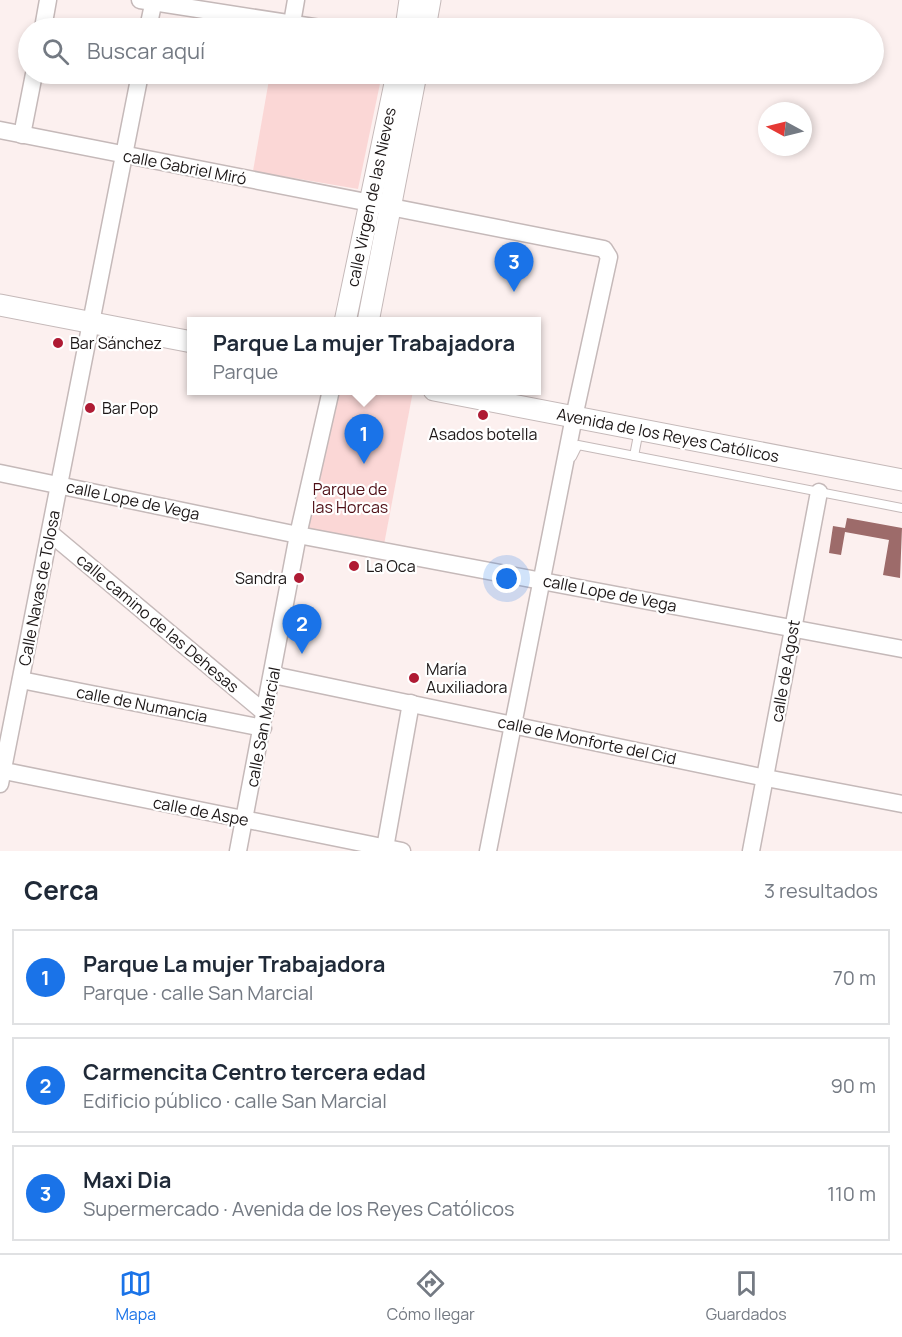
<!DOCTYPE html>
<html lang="es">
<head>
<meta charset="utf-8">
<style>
  body { margin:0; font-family:Manrope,sans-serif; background:#f6f6f7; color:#1f2937 }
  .compass { position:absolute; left:758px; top:102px; width:54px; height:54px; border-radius:50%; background:#fff; box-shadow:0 3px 9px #0003; rotate:277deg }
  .you { position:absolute; left:507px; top:579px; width:21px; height:21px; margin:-15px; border:4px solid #fff; border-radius:50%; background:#1a73e8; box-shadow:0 0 0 9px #1a73e833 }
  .badge { display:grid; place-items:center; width:39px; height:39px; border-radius:50%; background:#1a73e8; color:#fff; font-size:20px; font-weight:700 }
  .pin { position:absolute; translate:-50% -50px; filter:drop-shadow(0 2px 3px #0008) }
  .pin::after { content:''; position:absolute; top:32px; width:21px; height:18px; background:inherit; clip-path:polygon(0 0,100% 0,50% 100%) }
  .popup { position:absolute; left:187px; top:317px; width:354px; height:78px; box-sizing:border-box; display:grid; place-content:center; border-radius:0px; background:#fff; filter:drop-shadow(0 2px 4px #0005); font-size:20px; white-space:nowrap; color:#747a83 }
  .popup b { font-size:22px; color:#1f2937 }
  .popup::after { content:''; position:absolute; left:50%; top:100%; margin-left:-12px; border:12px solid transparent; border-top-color:#fff }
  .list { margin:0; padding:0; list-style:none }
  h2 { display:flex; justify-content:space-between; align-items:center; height:78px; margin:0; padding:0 24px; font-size:26px }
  h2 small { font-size:20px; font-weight:400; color:#747a83 }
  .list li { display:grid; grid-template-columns:39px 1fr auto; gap:18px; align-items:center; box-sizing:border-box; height:96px; margin:0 12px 12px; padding:0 12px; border:2px solid #e0e1e3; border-radius:0px }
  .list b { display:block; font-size:22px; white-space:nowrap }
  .list p { margin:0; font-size:20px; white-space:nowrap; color:#747a83 }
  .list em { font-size:20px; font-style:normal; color:#747a83 }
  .icon { flex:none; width:33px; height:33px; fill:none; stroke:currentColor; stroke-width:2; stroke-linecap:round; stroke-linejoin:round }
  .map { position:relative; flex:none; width:902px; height:851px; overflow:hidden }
  .search { position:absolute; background:#fff; box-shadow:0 3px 9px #0003; left:18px; right:18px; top:18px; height:66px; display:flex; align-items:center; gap:15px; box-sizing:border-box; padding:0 21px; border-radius:33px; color:#747a83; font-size:22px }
  .sheet { height:402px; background:#fff }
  nav { display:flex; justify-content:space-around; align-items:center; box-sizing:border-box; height:84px; border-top:2px solid #e0e1e3; background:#fff; font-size:16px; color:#747a83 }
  nav a { display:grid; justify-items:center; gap:3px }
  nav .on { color:#1a73e8 }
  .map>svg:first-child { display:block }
  .green { fill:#fbd7d6 }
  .building { fill:#9d6b6a }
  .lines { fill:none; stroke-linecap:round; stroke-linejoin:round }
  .service-casing { stroke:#c5b9b9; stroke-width:10 }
  .minor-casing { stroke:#c5b9b9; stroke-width:19 }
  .tertiary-casing { stroke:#c5b9b9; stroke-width:23 }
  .service { stroke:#fff; stroke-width:8 }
  .minor { stroke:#fff; stroke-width:16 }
  .tertiary { stroke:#fff; stroke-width:21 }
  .poi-dot { fill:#af1b34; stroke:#fff; stroke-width:2 }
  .labels { text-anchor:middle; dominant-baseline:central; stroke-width:4.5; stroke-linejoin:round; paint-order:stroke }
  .street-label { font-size:16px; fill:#1c1717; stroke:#fff }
  .poi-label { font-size:16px; fill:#1c1717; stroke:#fff; text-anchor:start }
  .park-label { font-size:16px; fill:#4f0f16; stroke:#fff }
</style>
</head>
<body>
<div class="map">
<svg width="902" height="851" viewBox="0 0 902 851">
  <rect width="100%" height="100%" fill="#fcf0ef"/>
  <g class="green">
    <polygon points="270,74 382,74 358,189 253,171"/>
    <polygon points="331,391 413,391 383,550 298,535"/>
  </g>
  <polygon class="building" points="847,518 902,528 900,578 883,575 889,540 845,532 841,555 829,553 833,526 845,528"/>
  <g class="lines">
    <defs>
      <g id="service">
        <polyline points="634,456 639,430"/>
        <polyline points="572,457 578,445 902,508"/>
      </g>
      <g id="minor">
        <polyline points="140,0 320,28"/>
        <polyline points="292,23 296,0"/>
        <polyline points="43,28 48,0"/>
        <polyline points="148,28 154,0"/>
        <polyline points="0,130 604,249 609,257 574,417 488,851"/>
        <polyline points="22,135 34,74"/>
        <polyline points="0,473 298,535 902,649"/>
        <polyline points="50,533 265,713"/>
        <polyline points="273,675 766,778 902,804"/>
        <polyline points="21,680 263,728"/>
        <polyline points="0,770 402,851"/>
        <polyline points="0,784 140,74"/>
        <polyline points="385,848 411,703"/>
        <polyline points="238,851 298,535 331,390"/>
        <polyline points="751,851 819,492"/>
      </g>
      <g id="tertiary">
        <polyline points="406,28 410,0"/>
        <polyline points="425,28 430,0"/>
        <polyline points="0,305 192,342"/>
        <polyline points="345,322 397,74"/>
        <polyline points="368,322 416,74"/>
        <polyline points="434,390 902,480"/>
      </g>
    </defs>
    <use href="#service" class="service-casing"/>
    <use href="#minor" class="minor-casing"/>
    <use href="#tertiary" class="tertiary-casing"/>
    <use href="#service" class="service"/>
    <use href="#minor" class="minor"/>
    <use href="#tertiary" class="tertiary"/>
  </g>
  <g class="poi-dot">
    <circle cx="58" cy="343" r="6"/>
    <circle cx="90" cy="408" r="6"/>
    <circle cx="483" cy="415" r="6"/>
    <circle cx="354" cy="566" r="6"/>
    <circle cx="299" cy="578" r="6"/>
    <circle cx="414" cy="678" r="6"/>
  </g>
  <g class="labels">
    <g class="street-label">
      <text transform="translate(185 167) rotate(11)">calle Gabriel Miró</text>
      <text transform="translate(371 197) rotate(-78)">calle Virgen de las Nieves</text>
      <text transform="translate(668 435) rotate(11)">Avenida de los Reyes Católicos</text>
      <text transform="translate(133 500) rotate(12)">calle Lope de Vega</text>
      <text transform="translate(39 588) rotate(-79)">Calle Navas de Tolosa</text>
      <text transform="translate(610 593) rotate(11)">calle Lope de Vega</text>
      <text transform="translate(158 623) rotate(40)">calle camino de las Dehesas</text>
      <text transform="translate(785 671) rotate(-80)">calle de Agost</text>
      <text transform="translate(142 704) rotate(11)">calle de Numancia</text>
      <text transform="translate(263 727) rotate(-79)">calle San Marcial</text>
      <text transform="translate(587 740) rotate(12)">calle de Monforte del Cid</text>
      <text transform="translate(201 811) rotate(11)">calle de Aspe</text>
    </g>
    <g class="poi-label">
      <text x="70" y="343">Bar Sánchez</text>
      <text x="102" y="408">Bar Pop</text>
      <text x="483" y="434" text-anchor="middle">Asados botella</text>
      <text x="366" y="566">La Oca</text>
      <text x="287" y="578" text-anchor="end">Sandra</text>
      <text x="426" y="669">María<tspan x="426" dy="18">Auxiliadora</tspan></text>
    </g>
    <g class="park-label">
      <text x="350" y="489">Parque de<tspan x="350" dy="18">las Horcas</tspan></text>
    </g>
  </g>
</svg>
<svg class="compass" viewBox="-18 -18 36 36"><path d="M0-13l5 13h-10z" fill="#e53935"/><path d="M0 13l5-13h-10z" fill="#747a83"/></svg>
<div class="you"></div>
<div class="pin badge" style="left:364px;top:464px">1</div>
<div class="popup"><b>Parque La mujer Trabajadora</b>Parque</div>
<div class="pin badge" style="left:302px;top:654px">2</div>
<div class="pin badge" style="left:514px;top:292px">3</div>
<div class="search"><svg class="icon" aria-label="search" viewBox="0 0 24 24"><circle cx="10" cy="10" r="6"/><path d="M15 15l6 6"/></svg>Buscar aquí</div>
</div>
<section class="sheet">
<h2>Cerca<small>3 resultados</small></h2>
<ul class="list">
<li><span class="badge">1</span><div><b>Parque La mujer Trabajadora</b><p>Parque · calle San Marcial</p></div><em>70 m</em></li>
<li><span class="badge">2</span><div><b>Carmencita Centro tercera edad</b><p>Edificio público · calle San Marcial</p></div><em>90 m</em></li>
<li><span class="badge">3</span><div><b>Maxi Dia</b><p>Supermercado · Avenida de los Reyes Católicos</p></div><em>110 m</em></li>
</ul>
</section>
<nav>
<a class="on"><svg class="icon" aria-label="map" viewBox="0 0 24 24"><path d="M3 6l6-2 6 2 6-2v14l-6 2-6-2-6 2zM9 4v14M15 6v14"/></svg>Mapa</a>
<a><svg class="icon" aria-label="directions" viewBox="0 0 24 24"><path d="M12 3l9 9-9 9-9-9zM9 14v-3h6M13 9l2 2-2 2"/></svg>Cómo llegar</a>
<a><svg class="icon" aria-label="saved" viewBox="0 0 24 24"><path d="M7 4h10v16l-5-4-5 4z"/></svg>Guardados</a>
</nav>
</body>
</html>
